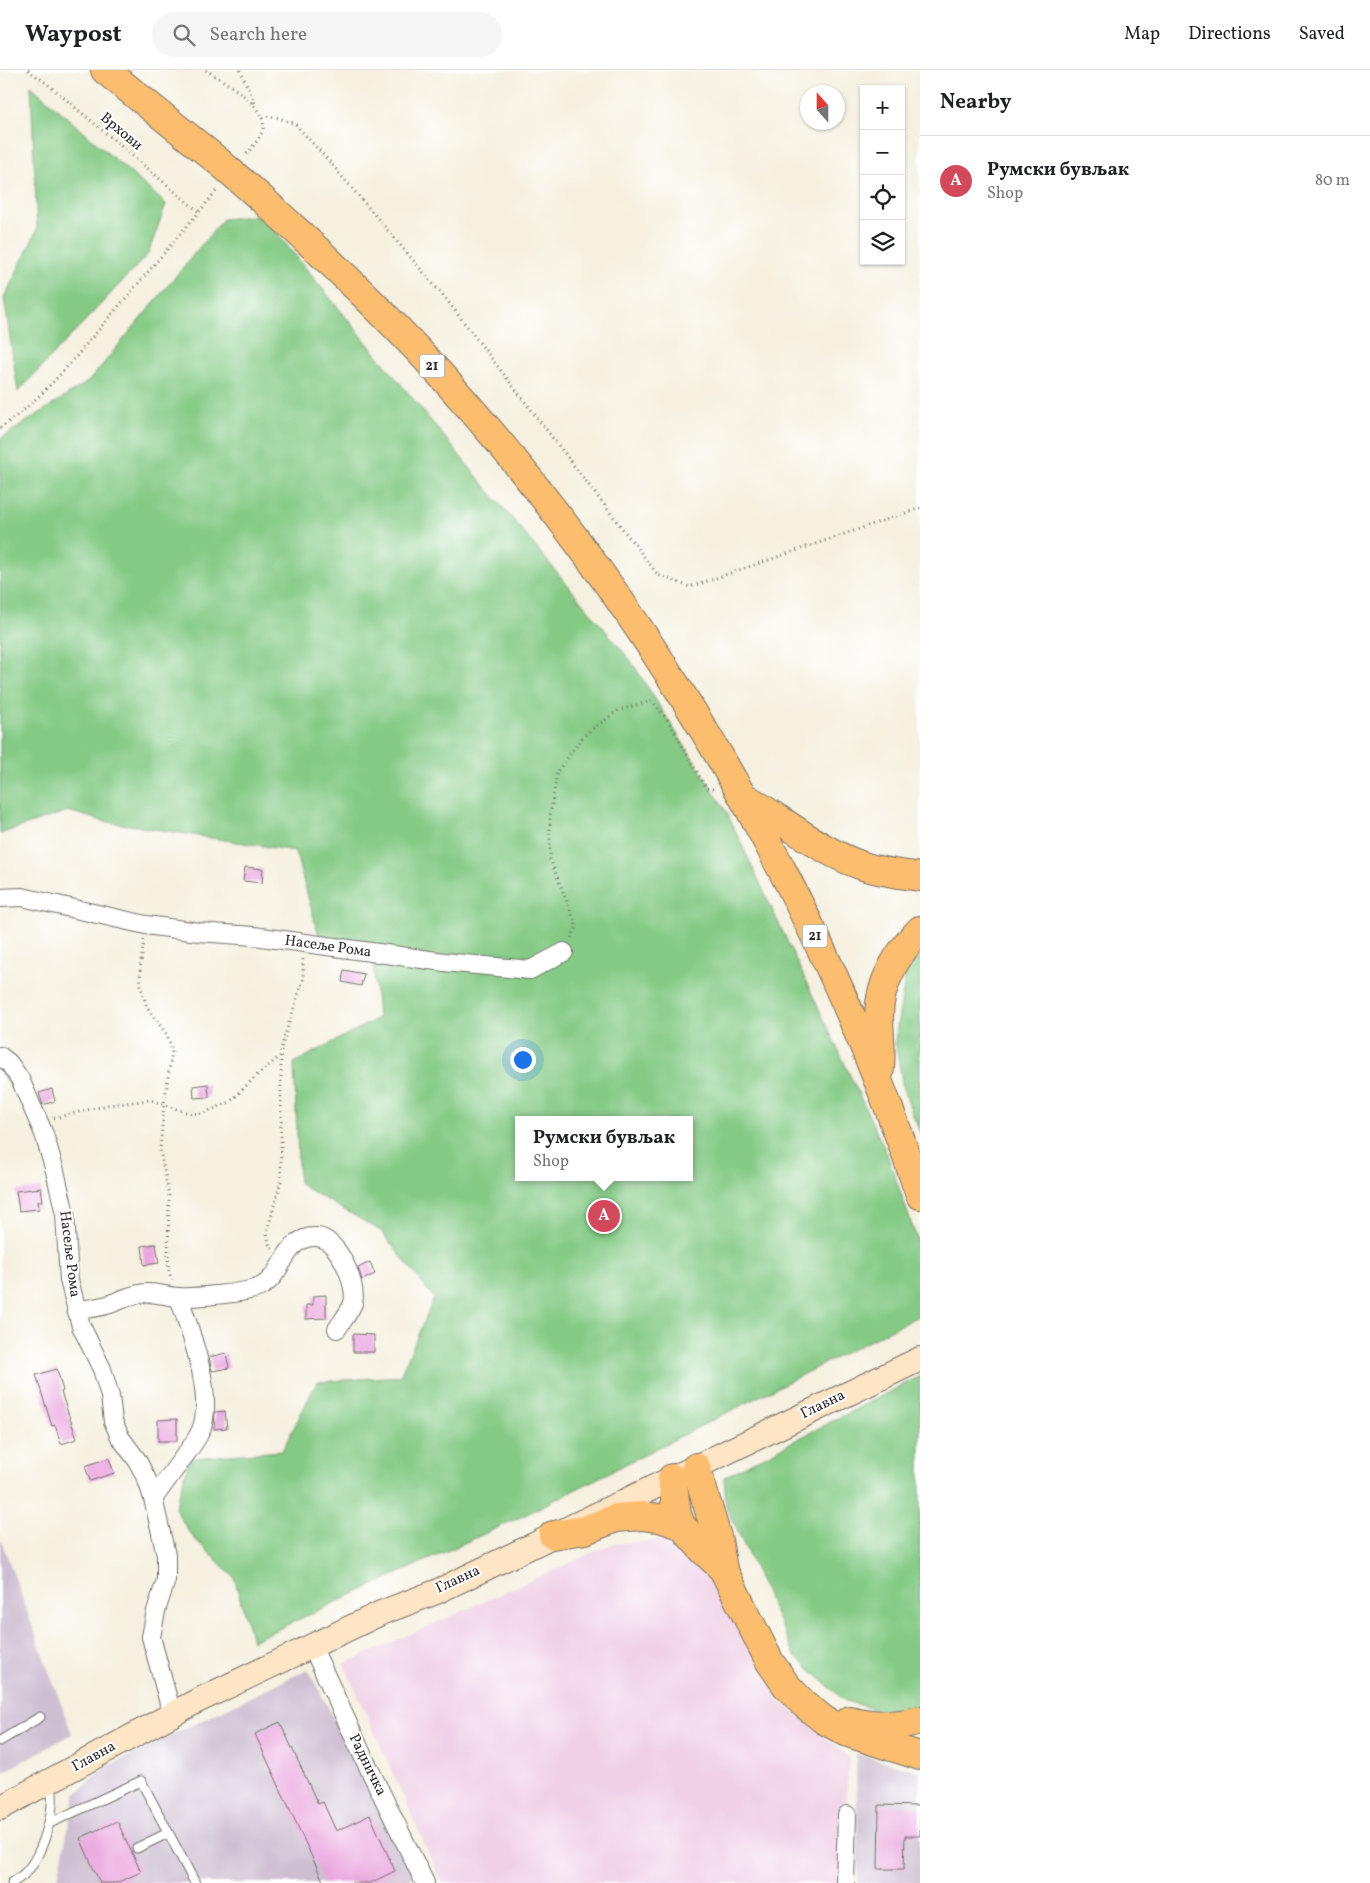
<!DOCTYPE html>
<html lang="en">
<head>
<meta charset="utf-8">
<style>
  body { margin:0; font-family:Vollkorn,serif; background:#f6f6f6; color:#202124 }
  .controls { position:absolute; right:15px; top:15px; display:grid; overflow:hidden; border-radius:0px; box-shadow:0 1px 4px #0004 }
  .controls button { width:45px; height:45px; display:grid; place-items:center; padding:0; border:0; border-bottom:1px solid #e0e0e0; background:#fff; color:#202124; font:25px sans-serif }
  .compass { position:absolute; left:800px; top:15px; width:45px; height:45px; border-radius:50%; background:#fff; box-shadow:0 1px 4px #0004; rotate:339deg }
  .you { position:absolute; left:522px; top:989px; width:18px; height:18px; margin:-12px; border:4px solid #fff; border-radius:50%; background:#1a73e8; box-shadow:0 0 0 8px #1a73e833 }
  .badge { display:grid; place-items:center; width:32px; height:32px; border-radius:50%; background:#d1495b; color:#fff; font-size:16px; font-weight:700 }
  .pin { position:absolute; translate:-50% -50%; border:2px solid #fff; box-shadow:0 1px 5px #0006 }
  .popup { position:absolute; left:515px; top:1046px; width:178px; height:65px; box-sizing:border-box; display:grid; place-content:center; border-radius:0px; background:#fff; filter:drop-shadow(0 1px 4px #0005); font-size:16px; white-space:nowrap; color:#757577 }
  .popup b { font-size:19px; color:#202124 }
  .popup::after { content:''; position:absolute; left:50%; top:100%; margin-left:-10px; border:10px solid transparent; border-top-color:#fff }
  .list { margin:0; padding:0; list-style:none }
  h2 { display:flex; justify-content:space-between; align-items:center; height:65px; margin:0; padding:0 20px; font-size:21px }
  h2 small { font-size:16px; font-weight:400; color:#757577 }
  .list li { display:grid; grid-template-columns:32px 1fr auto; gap:15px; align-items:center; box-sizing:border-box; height:90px; padding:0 20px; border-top:1px solid #e0e0e0 }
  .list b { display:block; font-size:19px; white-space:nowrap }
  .list p { margin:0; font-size:16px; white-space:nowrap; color:#757577 }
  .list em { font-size:16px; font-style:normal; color:#757577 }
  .icon { flex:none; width:28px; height:28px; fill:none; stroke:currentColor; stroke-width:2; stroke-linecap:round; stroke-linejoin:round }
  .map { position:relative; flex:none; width:920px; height:1813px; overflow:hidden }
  header { display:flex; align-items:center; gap:30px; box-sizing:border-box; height:70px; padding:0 25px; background:#fff; border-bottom:1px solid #e0e0e0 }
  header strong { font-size:24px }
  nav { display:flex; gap:28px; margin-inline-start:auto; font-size:18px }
  .search { width:350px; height:45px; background:#f6f6f6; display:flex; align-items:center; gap:12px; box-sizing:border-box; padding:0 18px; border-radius:28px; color:#757577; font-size:19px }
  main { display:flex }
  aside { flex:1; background:#fff }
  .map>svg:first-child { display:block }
  .built { fill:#efd0e6 }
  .industrial { fill:#cdbed2 }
  .green { fill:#84ca85; stroke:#587a58; fill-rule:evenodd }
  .building { fill:#eaa6de }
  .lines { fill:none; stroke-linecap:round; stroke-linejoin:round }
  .lane-casing { stroke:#72706a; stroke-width:11 }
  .street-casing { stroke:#72706a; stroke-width:20 }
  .secondary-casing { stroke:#72706a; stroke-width:26 }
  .primary-casing { stroke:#72706a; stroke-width:30 }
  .path { stroke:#72706a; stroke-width:3; stroke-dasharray:1 4; stroke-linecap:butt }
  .lane { stroke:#fff; stroke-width:9 }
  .street { stroke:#fff; stroke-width:18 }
  .secondary { stroke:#fee5c5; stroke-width:24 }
  .primary { stroke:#fcbd6e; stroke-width:28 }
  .primary-bridge-casing { stroke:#72706a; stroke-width:30; stroke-linecap:butt }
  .primary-bridge { stroke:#fcbd6e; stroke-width:28 }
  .labels { text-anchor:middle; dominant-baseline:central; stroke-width:4; stroke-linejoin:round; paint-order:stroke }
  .shield { fill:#fff; stroke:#6b6b6b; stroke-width:1 }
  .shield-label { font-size:14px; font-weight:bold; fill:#2b2b2b }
  .street-label { font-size:15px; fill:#2b2b2b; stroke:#fff }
</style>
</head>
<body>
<header>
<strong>Waypost</strong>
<div class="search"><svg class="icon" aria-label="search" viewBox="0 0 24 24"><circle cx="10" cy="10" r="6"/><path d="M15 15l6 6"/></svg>Search here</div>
<nav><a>Map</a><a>Directions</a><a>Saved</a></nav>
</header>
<main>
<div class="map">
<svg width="920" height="1813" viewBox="0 0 920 1813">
  <rect width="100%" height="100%" fill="#fff"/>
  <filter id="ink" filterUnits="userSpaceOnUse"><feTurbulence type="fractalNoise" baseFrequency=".02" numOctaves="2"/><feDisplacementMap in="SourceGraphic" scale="10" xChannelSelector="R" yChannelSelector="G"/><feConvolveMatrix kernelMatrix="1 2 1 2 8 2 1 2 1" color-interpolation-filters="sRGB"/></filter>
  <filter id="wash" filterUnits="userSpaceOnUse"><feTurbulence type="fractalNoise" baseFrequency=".0096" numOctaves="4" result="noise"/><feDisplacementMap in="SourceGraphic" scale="20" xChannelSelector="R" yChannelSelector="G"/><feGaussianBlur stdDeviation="1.12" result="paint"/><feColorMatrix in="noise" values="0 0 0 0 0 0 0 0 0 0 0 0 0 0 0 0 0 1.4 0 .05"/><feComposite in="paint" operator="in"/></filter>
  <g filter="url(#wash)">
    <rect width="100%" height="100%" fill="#f5f0df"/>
    <polygon class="built" points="667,1470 695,1483 779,1629 849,1687 840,1813 442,1813 344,1594 612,1474"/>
    <g class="industrial">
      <polygon points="0,1467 72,1664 0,1704"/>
      <polygon points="308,1599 415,1805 399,1813 57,1813 75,1725 102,1699"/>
      <polygon points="856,1684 920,1701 920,1813 858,1813"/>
    </g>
    <g class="green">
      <polygon points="31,16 166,134 148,184 18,322 4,228 37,160"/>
      <path d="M262,145L469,397L631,591L726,741L887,1084L920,1178V1245L525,1445L252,1571L234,1507L190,1464L175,1438L190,1388L282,1381L317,1312L400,1306L434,1228L381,1161L299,1114L294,993L378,948L373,888L321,873L295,781L103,751L68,741L0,764V369L89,311L223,149ZM519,1050H689V1107H519Z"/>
      <polygon points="920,885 920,1063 903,1019 895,970 906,902"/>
      <polygon points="920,1306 920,1637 878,1640 845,1631 795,1586 726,1436 724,1407"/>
    </g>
    <g id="blocks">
      <g class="building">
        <polygon points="245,797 263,799 262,813 243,811"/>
        <polygon points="344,900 364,904 361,916 342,912"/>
        <polygon points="208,1014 209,1027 194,1028 193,1016"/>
        <polygon points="52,1019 55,1031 43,1035 39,1023"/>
        <polygon points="41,1118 43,1131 38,1131 39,1139 19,1141 16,1121"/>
        <polygon points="156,1174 159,1193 144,1195 142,1176"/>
        <polygon points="370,1192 375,1204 362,1210 358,1198"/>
        <polygon points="326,1225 326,1248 306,1249 306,1235 313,1235 313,1226"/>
        <polygon points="353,1264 374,1265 374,1282 353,1282"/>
        <polygon points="226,1283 229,1298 212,1301 209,1287"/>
        <polygon points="57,1299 63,1321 61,1322 77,1369 61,1374 55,1355 52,1356 36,1305"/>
        <polygon points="225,1341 227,1358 214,1359 215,1342"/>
        <polygon points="177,1349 177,1371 158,1371 158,1350"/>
        <polygon points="109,1388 114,1403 90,1411 85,1396"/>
        <polygon points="280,1652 318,1734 323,1732 336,1761 370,1745 395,1801 370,1813 324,1813 255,1664"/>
        <polygon points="879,1735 920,1736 920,1766 905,1766 904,1799 878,1799"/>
        <polygon points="117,1751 141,1802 116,1813 100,1813 80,1768"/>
      </g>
    </g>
  </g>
  <g filter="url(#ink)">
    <use href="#blocks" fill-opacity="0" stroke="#72706a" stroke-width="1"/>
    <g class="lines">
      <defs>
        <g id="lane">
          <polyline points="0,1671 40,1647"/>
          <polyline points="50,1753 141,1711 195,1813"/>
          <polyline points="137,1778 168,1763"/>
          <path d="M12,1813C16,1810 21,1807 25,1803C42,1786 58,1737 50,1713"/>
        </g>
        <g id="street">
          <polyline points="0,828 22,827 146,855 199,862 254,866 444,892 530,900 564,882"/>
          <polyline points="0,986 9,993 20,1009 44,1064 55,1101 65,1144 69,1210 81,1256 102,1299 110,1326 113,1351 120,1367 137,1390 147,1410 153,1428 166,1485 166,1510 156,1541 151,1567 172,1644"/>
          <path d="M76,1240C87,1239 97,1238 107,1235C120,1231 133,1223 147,1223C157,1223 167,1226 177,1227C192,1228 247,1223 260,1217C285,1205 284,1165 317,1167C338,1168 358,1215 353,1233C350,1242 342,1251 337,1259"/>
          <path d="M153,1429C162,1417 171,1404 180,1392C187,1382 196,1372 201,1360C215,1325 190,1262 179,1227"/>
          <polyline points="312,1576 363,1686 425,1813"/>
          <polyline points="845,1813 847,1745"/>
        </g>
        <polyline id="secondary" points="0,1738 195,1632 381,1543 436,1522 920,1289"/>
        <g id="primary">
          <polyline points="105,0 218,91"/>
          <path d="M254,122C310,172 365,224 417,279C640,518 816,816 920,1125"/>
          <path d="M744,727C784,750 819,781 863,796C881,802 901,804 920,807"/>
          <path d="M879,1004C883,985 879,965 879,946C879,913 898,882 920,860"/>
          <polyline points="696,1397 718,1470 723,1499 770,1592 786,1615 804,1634 824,1650 848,1663 920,1686"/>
          <polyline points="672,1408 677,1444 681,1455"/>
          <polyline points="553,1465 585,1460 616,1448 642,1446 659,1448 681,1455 703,1480 723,1499"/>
          <path d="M850,1650C874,1656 897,1657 920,1650"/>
        </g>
      </defs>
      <use href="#lane" class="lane-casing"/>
      <use href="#street" class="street-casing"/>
      <use href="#secondary" class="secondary-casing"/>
      <use href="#primary" class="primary-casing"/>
      <g class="path">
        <polyline points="28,0 50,16 199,142"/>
        <path d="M206,0C222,11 272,37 262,62C258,71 251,79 244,87"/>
        <polyline points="240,0 256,36"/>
        <polyline points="262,46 276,47 295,54 328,90 446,229 658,505 690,517 920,438"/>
        <path d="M0,358C44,328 78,284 112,244C148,202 183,161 218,119"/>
        <polyline points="571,868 577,857 550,789 550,747 557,702 584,665 619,640 652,631 667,649 706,718 713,719"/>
        <polyline points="144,870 140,899 141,917 147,937 167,965 172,981 164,1034 160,1080 169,1126 168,1186 169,1202 172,1210"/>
        <polyline points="54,1048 108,1035 151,1030 185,1042 201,1044 230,1032 254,1008 280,986"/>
        <polyline points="272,1179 269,1174 267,1162 281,1111 281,978 303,910 303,887"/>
      </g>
      <use href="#lane" class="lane"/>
      <use href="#street" class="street"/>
      <use href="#secondary" class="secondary"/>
      <use href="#primary" class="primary"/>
      <defs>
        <polyline id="primary-bridge" points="218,91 254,122"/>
      </defs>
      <use href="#primary-bridge" class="primary-bridge-casing"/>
      <use href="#primary-bridge" class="primary-bridge"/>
    </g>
  </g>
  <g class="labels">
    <g class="shield">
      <rect x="419.5" y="284.5" width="25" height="23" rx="4"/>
      <rect x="802.5" y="854.5" width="25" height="23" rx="4"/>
    </g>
    <g class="shield-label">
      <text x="432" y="296">21</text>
      <text x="815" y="866">21</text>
    </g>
    <g class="street-label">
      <text transform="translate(121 62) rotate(40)">Врхови</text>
      <text transform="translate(328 877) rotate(8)">Насеље Рома</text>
      <text transform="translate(69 1184) rotate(83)">Насеље Рома</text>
      <text transform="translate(823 1335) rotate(-26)">Главна</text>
      <text transform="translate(458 1510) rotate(-25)">Главна</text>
      <text transform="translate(94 1687) rotate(-29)">Главна</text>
      <text transform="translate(367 1695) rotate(64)">Радничка</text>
    </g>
  </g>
</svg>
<div class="controls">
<button>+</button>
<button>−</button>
<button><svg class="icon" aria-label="locate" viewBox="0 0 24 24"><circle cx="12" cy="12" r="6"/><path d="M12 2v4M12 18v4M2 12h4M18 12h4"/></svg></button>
<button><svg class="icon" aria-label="layers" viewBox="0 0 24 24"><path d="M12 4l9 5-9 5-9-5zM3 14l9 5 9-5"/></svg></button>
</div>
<svg class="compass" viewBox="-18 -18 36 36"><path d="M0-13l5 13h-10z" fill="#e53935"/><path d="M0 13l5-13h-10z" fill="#757577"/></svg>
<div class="you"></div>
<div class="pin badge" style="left:604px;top:1146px">A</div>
<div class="popup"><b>Румски бувљак</b>Shop</div>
</div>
<aside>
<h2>Nearby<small></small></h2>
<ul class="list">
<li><span class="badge">A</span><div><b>Румски бувљак</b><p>Shop</p></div><em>80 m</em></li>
</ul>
</aside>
</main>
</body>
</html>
